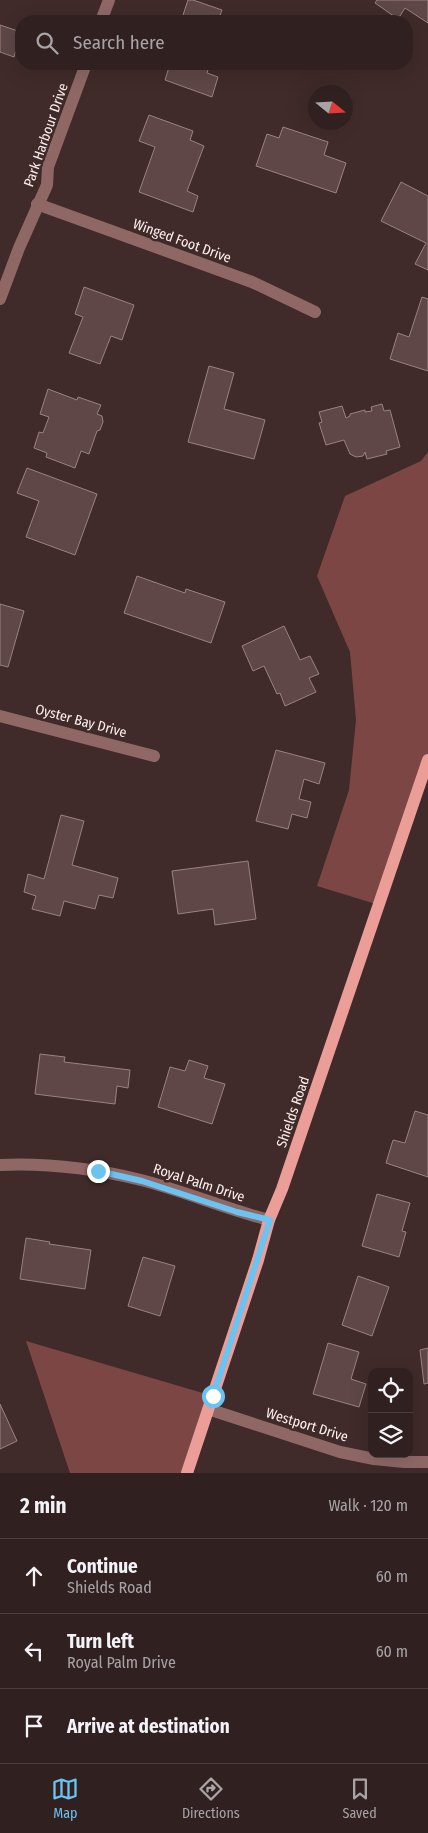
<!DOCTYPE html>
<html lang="en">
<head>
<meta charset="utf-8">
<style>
  body { margin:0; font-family:"Fira Sans Condensed",sans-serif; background:#3c2d2d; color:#f1f3f6 }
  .controls { position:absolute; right:15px; bottom:15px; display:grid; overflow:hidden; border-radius:10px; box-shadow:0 5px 20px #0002 }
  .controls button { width:45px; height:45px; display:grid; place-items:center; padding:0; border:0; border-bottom:1px solid #4b3e3e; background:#302020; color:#f1f3f6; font:25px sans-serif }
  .compass { position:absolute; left:308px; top:85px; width:45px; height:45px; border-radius:50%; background:#302020; box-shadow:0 5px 20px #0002; rotate:108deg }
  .stop { position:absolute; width:15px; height:15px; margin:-11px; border:4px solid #6ac3f1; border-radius:50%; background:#fff }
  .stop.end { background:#6ac3f1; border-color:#fff; box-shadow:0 1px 5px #0008 }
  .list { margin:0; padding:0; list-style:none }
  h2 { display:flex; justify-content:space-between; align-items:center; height:65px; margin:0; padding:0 20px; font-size:21px }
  h2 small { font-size:16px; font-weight:400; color:#a8a3a5 }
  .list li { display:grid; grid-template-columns:32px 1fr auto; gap:15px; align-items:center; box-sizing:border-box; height:75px; padding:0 20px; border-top:1px solid #4b3e3e }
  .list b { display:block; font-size:19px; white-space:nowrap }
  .list p { margin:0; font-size:16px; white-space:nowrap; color:#a8a3a5 }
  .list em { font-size:16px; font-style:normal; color:#a8a3a5 }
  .icon { flex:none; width:28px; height:28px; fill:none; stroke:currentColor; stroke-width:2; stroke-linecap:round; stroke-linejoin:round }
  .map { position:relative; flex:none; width:428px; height:1473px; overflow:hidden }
  .search { position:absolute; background:#302020; box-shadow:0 5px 20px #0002; left:15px; right:15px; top:15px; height:55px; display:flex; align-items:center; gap:12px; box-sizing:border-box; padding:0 18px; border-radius:20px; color:#a8a3a5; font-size:19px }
  .sheet { height:290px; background:#302020 }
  nav { display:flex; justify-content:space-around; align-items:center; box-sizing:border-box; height:70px; border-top:1px solid #4b3e3e; background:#302020; font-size:14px; color:#a8a3a5 }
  nav a { display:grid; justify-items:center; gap:2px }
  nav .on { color:#6ac3f1 }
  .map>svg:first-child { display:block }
  .green { fill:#7b4644 }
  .building { fill:#5e4746; stroke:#9b8280 }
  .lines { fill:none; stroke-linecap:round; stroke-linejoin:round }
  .minor { stroke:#8f6866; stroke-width:12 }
  .major { stroke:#eb9d98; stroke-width:12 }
  .route { stroke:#6ac3f1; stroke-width:6 }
  .labels { text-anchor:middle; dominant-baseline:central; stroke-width:5; stroke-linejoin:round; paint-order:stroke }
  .street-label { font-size:14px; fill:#fef0ef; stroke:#402b2a }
</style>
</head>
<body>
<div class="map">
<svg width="428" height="1473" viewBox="0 0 428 1473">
  <rect width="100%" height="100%" fill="#402b2a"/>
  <g class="green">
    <polygon points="428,452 428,760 379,905 317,886 349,790 356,720 350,652 317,576 345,496 421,461"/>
    <polygon points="26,1341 213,1396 187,1473 70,1473"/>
  </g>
  <g class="building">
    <polygon points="188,0 193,0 222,10 218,21 181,21"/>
    <polygon points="377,0 428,0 428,23 405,8 398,19 375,3"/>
    <polygon points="0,25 21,32 14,57 0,52"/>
    <polygon points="170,64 210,64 207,73 218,77 212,97 165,80"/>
    <polygon points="149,115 193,131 190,140 204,146 187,191 198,196 193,212 139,192 155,147 139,141"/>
    <polygon points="283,127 328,142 324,155 346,163 336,193 256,166 267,134 279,138"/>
    <polygon points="401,182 428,196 428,270 415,264 426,243 381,221"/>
    <polygon points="84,287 134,305 122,340 111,336 100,364 69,353 83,317 75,314"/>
    <polygon points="422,297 428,299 428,371 390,359 398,333 409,337"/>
    <polygon points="209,366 234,373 224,409 265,420 254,459 188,442"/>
    <polygon points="48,389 77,400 78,397 101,405 97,414 102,416 103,422 100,430 97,431 89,454 81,451 75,468 46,457 47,453 34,448 39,432 43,433 49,417 40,414"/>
    <polygon points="382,404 384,411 390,410 400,447 386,451 387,454 367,459 365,452 363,456 356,457 350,454 344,440 326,445 319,423 322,422 319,412 342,406 346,418 350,416 350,414 365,410 365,412 372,411 371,407"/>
    <polygon points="27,468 97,494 75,555 26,537 39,501 17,493"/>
    <polygon points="137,576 185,593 186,589 225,602 211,643 124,613"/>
    <polygon points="0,604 24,611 8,667 0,665"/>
    <polygon points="284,626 300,660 310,656 319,674 309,678 316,692 285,706 280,693 277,694 264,666 253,671 242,646"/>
    <polygon points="276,750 325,763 319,784 304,779 299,799 311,802 307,818 292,814 288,829 256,821"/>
    <polygon points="61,815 84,821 72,865 118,878 113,898 99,895 95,909 64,901 60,916 32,909 36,896 24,892 28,874 44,879"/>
    <polygon points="248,861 256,919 215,925 213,909 178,914 172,871"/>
    <polygon points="40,1054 65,1057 64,1062 130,1070 128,1088 117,1086 115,1104 35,1094"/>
    <polygon points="189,1060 208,1066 204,1078 225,1084 212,1124 158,1107 170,1067 185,1071"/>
    <polygon points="415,1111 428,1115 428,1177 386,1163 393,1140 405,1143"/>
    <polygon points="377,1194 410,1203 402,1231 406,1232 399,1257 362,1246"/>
    <polygon points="26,1238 50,1242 49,1244 91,1250 85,1289 20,1279"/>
    <polygon points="143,1257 175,1266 160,1316 128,1306"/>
    <polygon points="358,1276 389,1287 372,1336 342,1325"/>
    <polygon points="328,1343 359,1352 351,1379 366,1384 359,1407 313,1394"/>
    <polygon points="428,1348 428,1383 424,1384 420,1350"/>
    <polygon points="0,1404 17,1441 0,1449"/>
  </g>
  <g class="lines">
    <g class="minor">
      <polyline points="101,21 109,0"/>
      <polyline points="37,204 252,282 315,312"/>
      <polyline points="0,299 19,248 47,185 48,167 86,64"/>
      <polyline points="0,716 154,756"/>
      <path d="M0,1165C47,1163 96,1169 141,1180C184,1191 226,1209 269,1220"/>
      <polyline points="208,1409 340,1452 374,1459 404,1462 428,1462"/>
    </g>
    <polyline class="major" points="187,1473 258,1260 269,1220 282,1189 428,760"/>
  </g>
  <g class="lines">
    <polyline class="route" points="98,1171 142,1181 237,1212 270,1220 213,1396"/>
  </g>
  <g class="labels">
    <g class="street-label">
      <text transform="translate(46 135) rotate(-71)">Park Harbour Drive</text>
      <text transform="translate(182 241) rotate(20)">Winged Foot Drive</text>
      <text transform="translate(81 721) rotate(15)">Oyster Bay Drive</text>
      <text transform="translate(293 1112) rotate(-71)">Shields Road</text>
      <text transform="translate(199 1183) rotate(18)">Royal Palm Drive</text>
      <text transform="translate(307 1425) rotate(17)">Westport Drive</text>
    </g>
  </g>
</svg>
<div class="controls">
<button><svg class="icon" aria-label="locate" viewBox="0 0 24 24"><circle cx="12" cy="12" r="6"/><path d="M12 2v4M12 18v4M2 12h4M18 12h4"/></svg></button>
<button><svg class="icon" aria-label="layers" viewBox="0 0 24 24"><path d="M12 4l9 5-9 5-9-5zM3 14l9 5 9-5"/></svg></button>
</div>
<svg class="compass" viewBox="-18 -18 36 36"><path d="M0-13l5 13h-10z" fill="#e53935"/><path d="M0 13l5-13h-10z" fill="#a8a3a5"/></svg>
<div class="stop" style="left:213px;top:1396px"></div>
<div class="stop end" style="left:98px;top:1171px"></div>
<div class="search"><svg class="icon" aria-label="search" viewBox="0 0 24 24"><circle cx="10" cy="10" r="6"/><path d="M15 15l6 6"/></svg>Search here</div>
</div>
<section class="sheet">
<h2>2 min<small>Walk · 120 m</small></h2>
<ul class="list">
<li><svg class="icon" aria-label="ahead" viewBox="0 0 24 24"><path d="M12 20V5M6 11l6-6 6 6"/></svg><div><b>Continue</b><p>Shields Road</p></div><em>60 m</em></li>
<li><svg class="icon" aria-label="left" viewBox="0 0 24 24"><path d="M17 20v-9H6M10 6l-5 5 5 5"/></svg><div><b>Turn left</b><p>Royal Palm Drive</p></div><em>60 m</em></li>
<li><svg class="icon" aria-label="arrive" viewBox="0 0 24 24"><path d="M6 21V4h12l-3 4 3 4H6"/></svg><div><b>Arrive at destination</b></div></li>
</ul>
</section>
<nav>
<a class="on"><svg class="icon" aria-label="map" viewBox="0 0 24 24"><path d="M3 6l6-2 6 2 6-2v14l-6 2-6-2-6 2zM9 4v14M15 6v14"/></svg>Map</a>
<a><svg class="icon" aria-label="directions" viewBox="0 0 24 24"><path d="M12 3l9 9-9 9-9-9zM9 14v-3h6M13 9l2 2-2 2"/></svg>Directions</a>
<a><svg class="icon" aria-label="saved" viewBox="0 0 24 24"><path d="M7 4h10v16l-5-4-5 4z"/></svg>Saved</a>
</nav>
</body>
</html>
